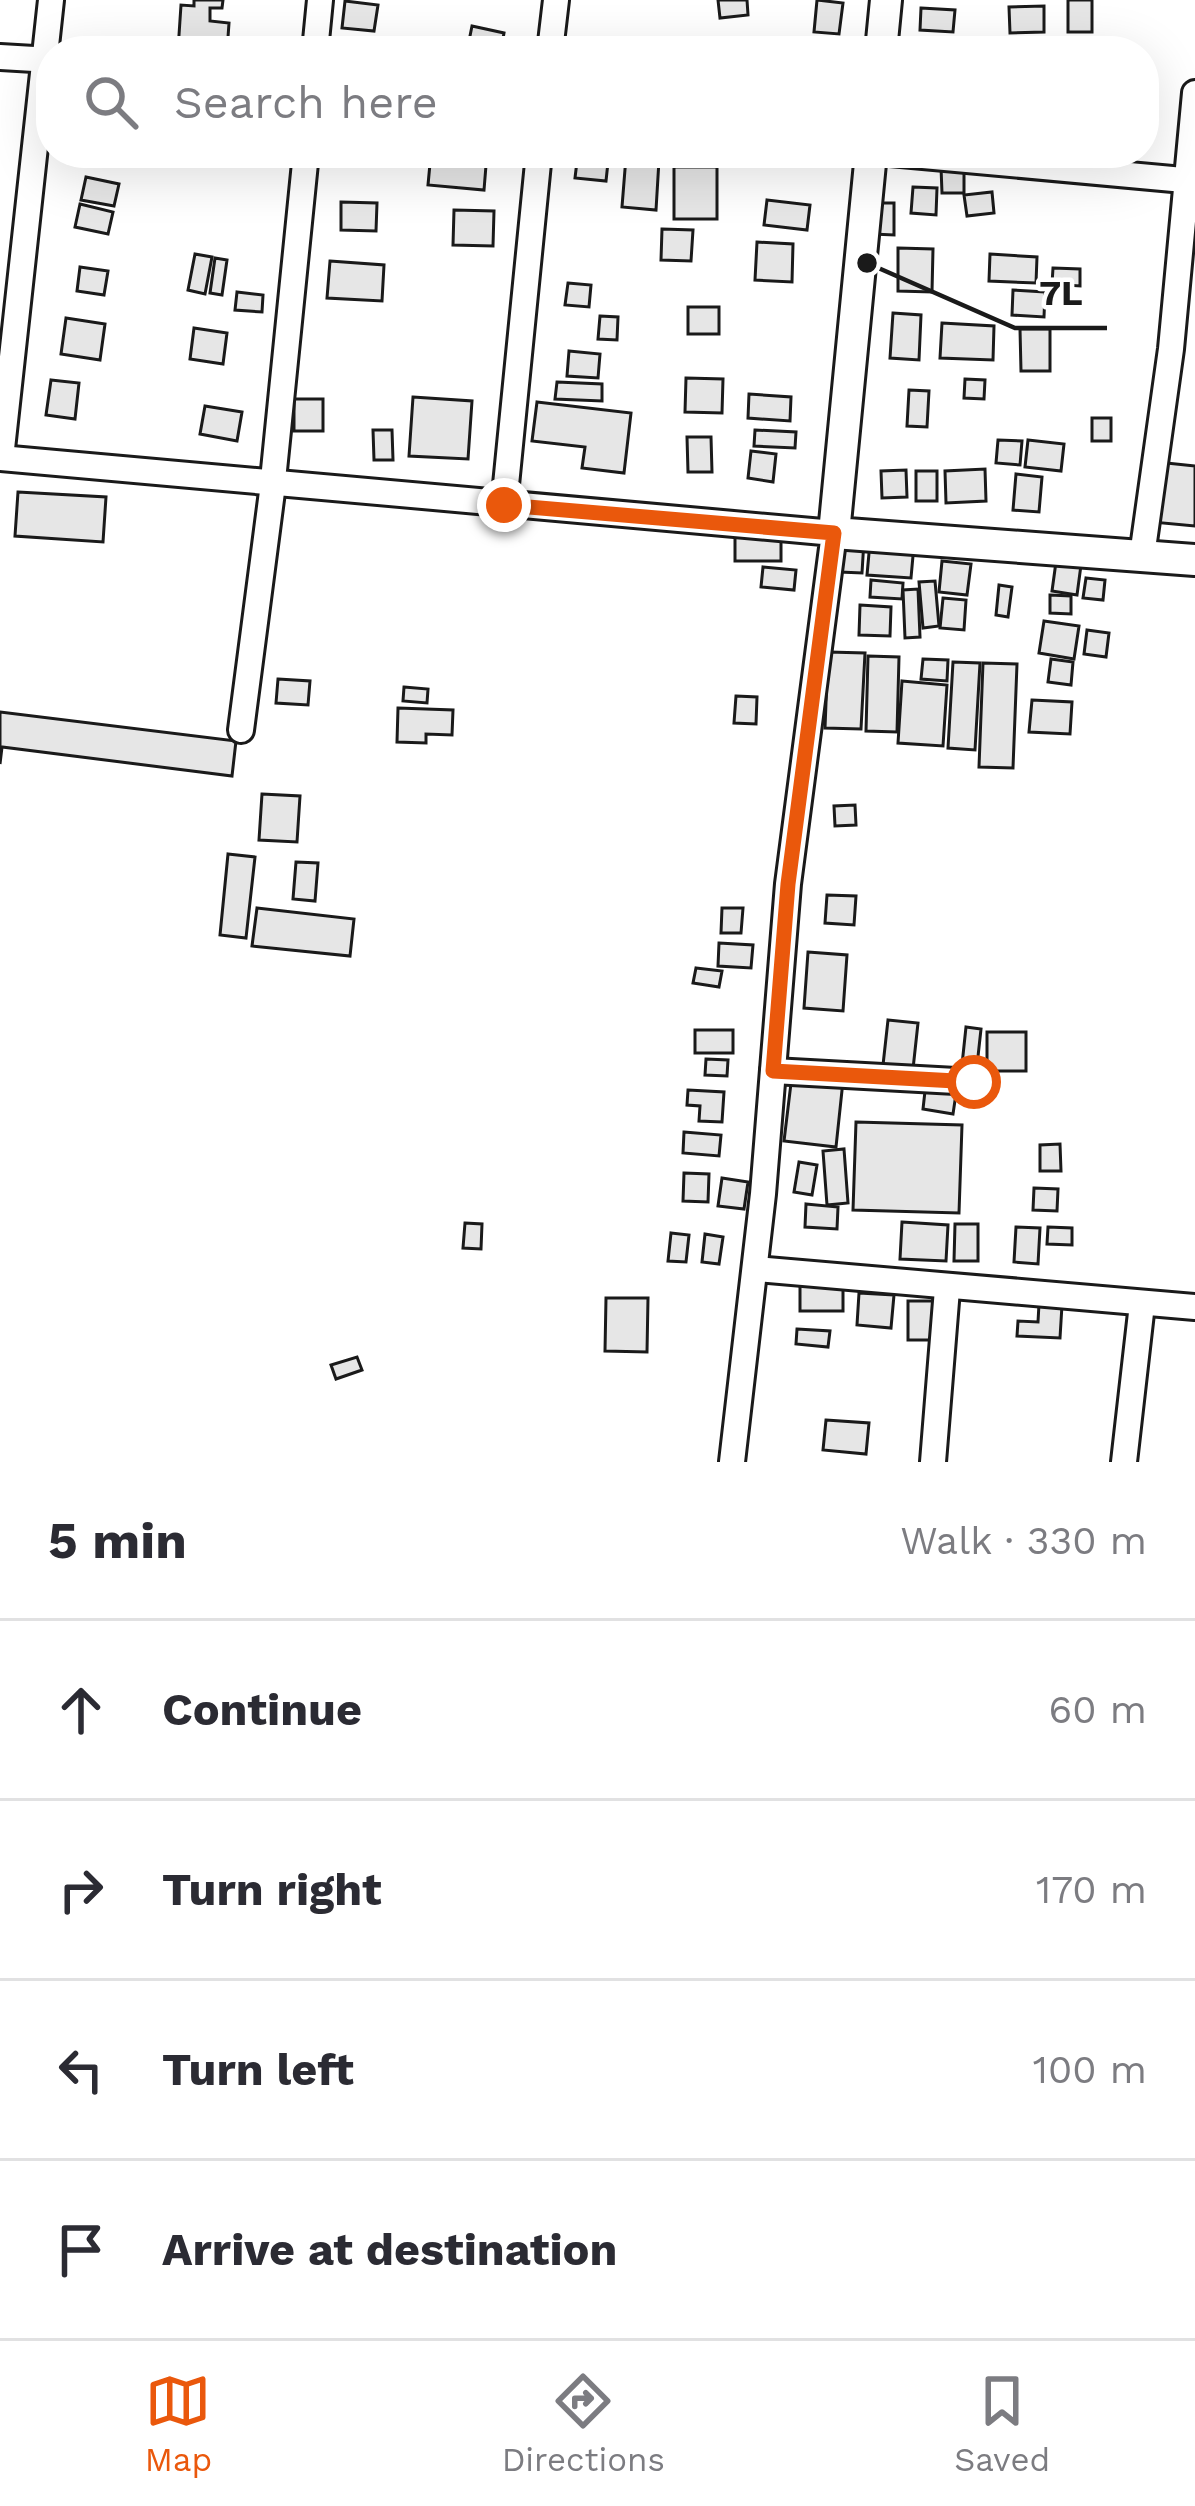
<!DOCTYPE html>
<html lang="en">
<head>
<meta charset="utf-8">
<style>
  body { margin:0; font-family:"Work Sans",sans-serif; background:#f7f7f7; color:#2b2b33 }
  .stop { position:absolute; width:36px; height:36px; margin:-27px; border:9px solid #ea580c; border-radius:50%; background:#fff }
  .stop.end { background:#ea580c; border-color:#fff; box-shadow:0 3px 12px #0008 }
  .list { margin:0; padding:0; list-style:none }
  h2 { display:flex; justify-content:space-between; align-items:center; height:156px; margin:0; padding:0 48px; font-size:51px }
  h2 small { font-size:39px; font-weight:400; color:#7c7c81 }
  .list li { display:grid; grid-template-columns:78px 1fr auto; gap:36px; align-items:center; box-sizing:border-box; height:180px; padding:0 48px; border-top:3px solid #e1e1e2 }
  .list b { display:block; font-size:45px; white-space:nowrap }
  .list em { font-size:39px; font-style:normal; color:#7c7c81 }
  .icon { flex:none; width:66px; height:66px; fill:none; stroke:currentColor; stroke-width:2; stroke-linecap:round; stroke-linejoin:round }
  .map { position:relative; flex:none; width:1195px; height:1462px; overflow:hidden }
  .search { position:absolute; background:#fff; box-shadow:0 12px 48px #0002; left:36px; right:36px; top:36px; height:132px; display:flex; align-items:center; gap:30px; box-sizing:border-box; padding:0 42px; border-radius:48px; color:#7c7c81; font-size:45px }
  .sheet { height:876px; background:#fff }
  nav { display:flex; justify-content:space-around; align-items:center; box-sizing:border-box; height:168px; border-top:3px solid #e1e1e2; background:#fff; font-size:33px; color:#7c7c81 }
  nav a { display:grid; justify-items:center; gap:6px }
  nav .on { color:#ea580c }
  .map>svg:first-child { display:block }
  .building { fill:#e6e6e6; stroke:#1a1a1a; stroke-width:3 }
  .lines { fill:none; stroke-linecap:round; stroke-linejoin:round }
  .minor-casing { stroke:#1a1a1a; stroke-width:30 }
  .major-casing { stroke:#1a1a1a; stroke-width:36 }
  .minor { stroke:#fff; stroke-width:24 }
  .major { stroke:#fff; stroke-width:30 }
  .route { stroke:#ea580c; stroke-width:15 }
  .leader { fill:none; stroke:#1a1a1a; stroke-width:4.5 }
  .callout-dot { fill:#1a1a1a; stroke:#fff; stroke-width:4.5 }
  .callout-label { font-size:36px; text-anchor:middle; font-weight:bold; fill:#1a1a1a; stroke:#fff; stroke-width:9; stroke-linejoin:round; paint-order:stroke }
</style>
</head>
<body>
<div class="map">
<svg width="1195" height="1462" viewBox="0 0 1195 1462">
  <rect width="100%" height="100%" fill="#fff"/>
  <g class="building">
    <polygon points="194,0 223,0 222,8 210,8 210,21 229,23 227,51 178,50 181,5 194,6"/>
    <polygon points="718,0 747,0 748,15 720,18"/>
    <polygon points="817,0 843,3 839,34 814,32"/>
    <rect x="1068" y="0" width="24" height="32"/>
    <polygon points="345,1 378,5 374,31 342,28"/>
    <polygon points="1044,6 1044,32 1010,33 1009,7"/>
    <polygon points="921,8 955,10 953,32 920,30"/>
    <polygon points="472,26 504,33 501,51 467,51"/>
    <polygon points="588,38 624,39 624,51 588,51"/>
    <polygon points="431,153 487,153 484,190 428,185"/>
    <polygon points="578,153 609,153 606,181 575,178"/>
    <polygon points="626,157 659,160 656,210 622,207"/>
    <polygon points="964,166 964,193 942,193 941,167"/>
    <rect x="674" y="167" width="43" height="52"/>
    <polygon points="86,177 119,184 114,206 81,200"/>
    <polygon points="913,187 937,188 936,215 911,213"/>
    <polygon points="992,192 994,213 967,216 964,195"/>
    <polygon points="767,200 810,205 807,230 764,225"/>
    <polygon points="341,202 377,203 376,231 341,230"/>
    <polygon points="874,203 894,203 894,235 873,234"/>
    <polygon points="80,204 113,212 108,234 75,227"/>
    <polygon points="454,210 494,211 493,246 453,245"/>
    <polygon points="662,229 693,230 691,261 661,260"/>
    <polygon points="757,242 793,244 792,282 755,280"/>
    <polygon points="898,248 933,249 932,292 898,291"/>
    <polygon points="195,254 212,257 205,294 188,290"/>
    <polygon points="990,254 1037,257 1036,283 989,281"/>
    <polygon points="215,258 227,260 222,295 210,293"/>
    <polygon points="330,261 384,265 382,301 327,298"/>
    <polygon points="80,267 108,271 104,295 77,291"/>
    <polygon points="1053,268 1080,269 1080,286 1052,284"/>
    <polygon points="568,283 591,285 589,307 565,305"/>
    <polygon points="1013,290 1045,292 1044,317 1012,315"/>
    <polygon points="237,292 263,295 262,312 235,310"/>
    <rect x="688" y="307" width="31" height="27"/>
    <polygon points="893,313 921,315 919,360 890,358"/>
    <polygon points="600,316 618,317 617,340 598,339"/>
    <polygon points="66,318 105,324 100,360 61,354"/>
    <polygon points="942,323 994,326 993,360 940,358"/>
    <polygon points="194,328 227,333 223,364 190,359"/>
    <polygon points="1020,329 1050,329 1050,371 1021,371"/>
    <polygon points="569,351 600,354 598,378 567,376"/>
    <polygon points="686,378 723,379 722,413 685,412"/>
    <polygon points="965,379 985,380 984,399 964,398"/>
    <polygon points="51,380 79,383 75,419 46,415"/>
    <polygon points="557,382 602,384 602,401 555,399"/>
    <polygon points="909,390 929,391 927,427 907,426"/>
    <polygon points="749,394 791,397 790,421 748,418"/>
    <polygon points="413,397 472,401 468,459 409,456"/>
    <rect x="294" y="399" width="29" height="32"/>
    <polygon points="537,402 631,413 624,473 582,468 585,447 532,441"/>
    <polygon points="205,406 242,412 237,441 200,434"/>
    <rect x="1092" y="418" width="19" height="23"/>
    <polygon points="373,430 392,430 393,460 374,460"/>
    <polygon points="755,430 796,432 795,448 754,446"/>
    <polygon points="687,437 711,437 712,472 688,472"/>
    <polygon points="998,440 1022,441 1020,465 996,463"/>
    <polygon points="1028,440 1064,444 1061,471 1025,467"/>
    <polygon points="751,451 776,454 773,482 748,478"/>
    <polygon points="1157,462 1195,466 1195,526 1152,522"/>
    <polygon points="985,469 986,501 946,503 945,471"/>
    <polygon points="906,470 907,497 882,498 881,471"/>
    <rect x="916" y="471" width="21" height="30"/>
    <polygon points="1016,474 1042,477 1039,512 1013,510"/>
    <polygon points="18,492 106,497 103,542 15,536"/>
    <rect x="735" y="534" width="46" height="27"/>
    <polygon points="842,539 864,540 862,573 840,572"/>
    <polygon points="870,542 914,545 911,578 867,575"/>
    <polygon points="942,561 971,564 967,595 939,592"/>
    <polygon points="1056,562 1081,565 1077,595 1052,591"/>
    <polygon points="763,567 796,570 794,590 761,587"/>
    <polygon points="1086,578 1105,580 1103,600 1083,598"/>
    <polygon points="871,580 903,583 902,599 870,597"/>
    <polygon points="935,581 939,626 923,628 919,582"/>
    <polygon points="999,585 1012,587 1008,617 996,615"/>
    <polygon points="918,589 920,637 905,638 903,590"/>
    <polygon points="1050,595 1071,596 1071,614 1050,613"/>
    <polygon points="943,598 966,600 964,630 940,628"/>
    <polygon points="860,605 891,607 890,636 859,635"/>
    <polygon points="1044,621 1079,626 1074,659 1039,653"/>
    <polygon points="1087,630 1109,633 1106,657 1084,654"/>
    <polygon points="828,652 865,653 861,729 825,728"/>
    <polygon points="868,656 899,657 897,732 866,731"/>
    <polygon points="923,659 948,660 947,681 921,679"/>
    <polygon points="1051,659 1073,662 1071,685 1048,682"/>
    <polygon points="953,662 980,663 975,750 948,748"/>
    <polygon points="983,663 1017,664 1013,768 979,767"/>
    <polygon points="278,679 310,681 308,705 276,703"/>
    <polygon points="902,681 947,685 943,746 898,743"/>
    <polygon points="404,687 428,689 427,703 403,701"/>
    <polygon points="736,696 757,697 756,724 734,723"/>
    <polygon points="1032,700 1072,702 1070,734 1029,732"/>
    <polygon points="398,708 453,710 452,735 426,734 426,743 397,742"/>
    <polygon points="0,712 236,741 232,776 2,747 0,764"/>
    <polygon points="262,794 300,796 297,842 259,840"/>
    <polygon points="855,805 856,825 835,826 834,806"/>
    <polygon points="228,854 255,857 246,938 220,935"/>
    <polygon points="296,862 318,863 315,901 293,899"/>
    <polygon points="827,895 856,896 854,925 825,923"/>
    <polygon points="257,908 354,919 350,956 252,946"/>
    <polygon points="722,908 743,908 741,933 721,933"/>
    <polygon points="719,943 753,945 751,968 718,966"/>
    <polygon points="808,952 847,955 843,1011 804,1008"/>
    <polygon points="696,968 722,971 719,987 693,983"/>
    <polygon points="888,1020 918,1023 913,1069 883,1065"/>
    <polygon points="966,1027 981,1029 976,1075 961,1074"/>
    <rect x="695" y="1030" width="38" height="23"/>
    <rect x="987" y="1032" width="39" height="39"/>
    <polygon points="706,1059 728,1060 727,1076 705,1075"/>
    <polygon points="792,1075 843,1081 836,1147 784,1141"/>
    <polygon points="926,1082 957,1087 953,1114 923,1109"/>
    <polygon points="688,1090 724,1092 722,1122 699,1121 700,1106 687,1105"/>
    <polygon points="856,1122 962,1125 959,1213 853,1210"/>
    <polygon points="684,1132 721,1135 719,1156 683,1153"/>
    <polygon points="1060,1144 1061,1171 1040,1171 1040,1145"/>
    <polygon points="844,1149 848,1203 827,1205 823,1151"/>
    <polygon points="799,1162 817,1165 812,1195 794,1192"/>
    <polygon points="684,1173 709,1174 708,1202 683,1201"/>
    <polygon points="722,1178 748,1182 744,1209 718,1206"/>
    <polygon points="1034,1188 1058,1189 1057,1211 1033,1210"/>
    <polygon points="806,1204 838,1207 837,1229 805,1227"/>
    <polygon points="902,1222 948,1225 946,1261 900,1259"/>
    <polygon points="465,1223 482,1224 481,1249 463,1248"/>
    <polygon points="955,1224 978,1224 978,1261 954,1261"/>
    <polygon points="1016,1227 1040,1228 1038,1264 1014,1262"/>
    <polygon points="1048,1227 1072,1228 1072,1245 1047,1244"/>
    <polygon points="671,1233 689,1235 686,1262 668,1261"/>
    <polygon points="705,1234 723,1237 719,1264 702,1262"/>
    <rect x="800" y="1284" width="43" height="27"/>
    <polygon points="859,1293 894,1295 891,1328 857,1325"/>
    <polygon points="606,1298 648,1298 647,1352 605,1351"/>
    <polygon points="908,1301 935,1301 934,1340 908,1340"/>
    <polygon points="1039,1304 1062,1305 1060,1338 1017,1336 1018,1321 1038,1322"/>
    <polygon points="797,1329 830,1331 828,1347 796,1344"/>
    <polygon points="357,1357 362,1370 336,1379 331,1365"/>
    <polygon points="826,1420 869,1423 866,1454 823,1450"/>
  </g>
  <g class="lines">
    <defs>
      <g id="minor">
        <polyline points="315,51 320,0"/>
        <polyline points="550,51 556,0"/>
        <polyline points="0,57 51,60"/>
        <polyline points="890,153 1195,181"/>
        <polyline points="0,458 834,533 788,884 763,1194 732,1462"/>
        <polyline points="1,458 51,0"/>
        <polyline points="273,480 306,153"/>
        <polyline points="504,505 539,153"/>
        <polyline points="1142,556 1171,349 1195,93"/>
        <polyline points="241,730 273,484"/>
        <polyline points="773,1071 974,1082"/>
        <polyline points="756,1269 1195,1307"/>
        <polyline points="933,1462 947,1289"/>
        <polyline points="1124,1462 1142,1304"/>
      </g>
      <g id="major">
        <polyline points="881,51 886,0"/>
        <polyline points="871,153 834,533 1195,560"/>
      </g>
    </defs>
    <use href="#minor" class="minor-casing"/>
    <use href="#major" class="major-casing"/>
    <use href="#minor" class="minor"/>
    <use href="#major" class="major"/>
  </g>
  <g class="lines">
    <polyline class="route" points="504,505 834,533 788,884 773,1071 974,1082"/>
  </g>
  <path class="leader" d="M867 263L1015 328H1107"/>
  <circle class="callout-dot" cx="867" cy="263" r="12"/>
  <g class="callout-label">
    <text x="1061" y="305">7L</text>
  </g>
</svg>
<div class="stop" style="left:974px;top:1082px"></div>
<div class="stop end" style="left:504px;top:505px"></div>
<div class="search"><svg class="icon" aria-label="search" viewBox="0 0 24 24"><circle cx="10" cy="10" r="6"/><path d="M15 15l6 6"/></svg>Search here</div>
</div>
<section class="sheet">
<h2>5 min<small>Walk · 330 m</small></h2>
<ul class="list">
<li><svg class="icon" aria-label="ahead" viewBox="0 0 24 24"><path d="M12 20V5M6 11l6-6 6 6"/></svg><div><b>Continue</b></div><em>60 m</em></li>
<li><svg class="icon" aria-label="right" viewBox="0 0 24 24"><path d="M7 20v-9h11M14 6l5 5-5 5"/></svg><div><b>Turn right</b></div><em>170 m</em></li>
<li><svg class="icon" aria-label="left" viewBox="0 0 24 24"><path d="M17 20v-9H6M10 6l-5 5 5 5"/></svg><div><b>Turn left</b></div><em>100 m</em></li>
<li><svg class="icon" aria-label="arrive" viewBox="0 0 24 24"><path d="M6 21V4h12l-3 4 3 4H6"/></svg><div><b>Arrive at destination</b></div></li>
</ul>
</section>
<nav>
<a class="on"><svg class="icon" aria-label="map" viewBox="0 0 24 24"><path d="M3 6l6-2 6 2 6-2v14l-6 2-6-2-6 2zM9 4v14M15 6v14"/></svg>Map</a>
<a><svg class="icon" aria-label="directions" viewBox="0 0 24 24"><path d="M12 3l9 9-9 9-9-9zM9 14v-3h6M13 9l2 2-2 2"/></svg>Directions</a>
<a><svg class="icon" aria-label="saved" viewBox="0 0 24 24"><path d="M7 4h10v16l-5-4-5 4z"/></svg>Saved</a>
</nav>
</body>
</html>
